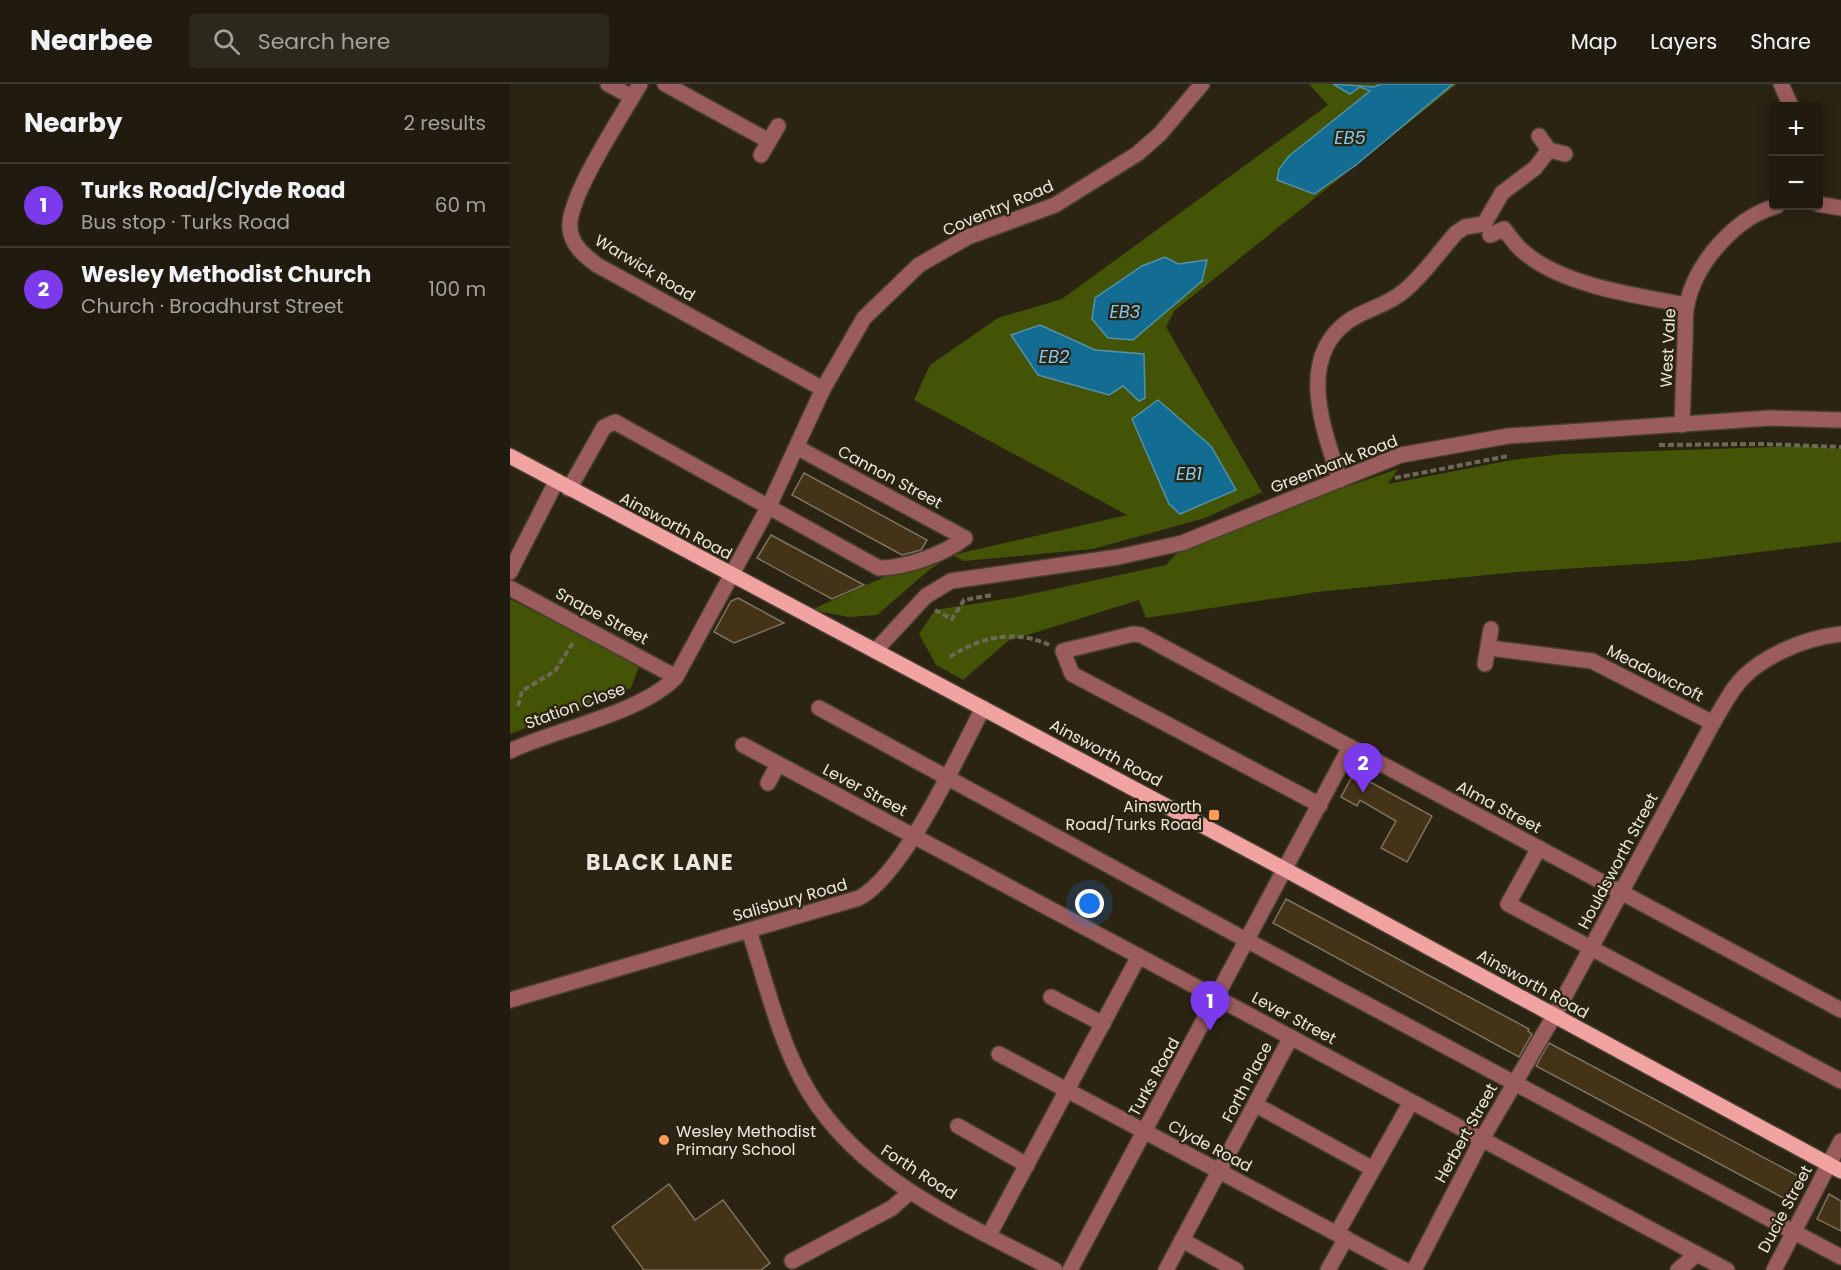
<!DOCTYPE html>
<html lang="en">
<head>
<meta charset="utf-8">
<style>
  body { margin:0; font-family:Poppins,sans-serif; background:#2d281c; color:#f1f3f6 }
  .controls { position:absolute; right:18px; top:18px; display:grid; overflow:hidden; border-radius:6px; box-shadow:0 3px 15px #0003 }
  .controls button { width:54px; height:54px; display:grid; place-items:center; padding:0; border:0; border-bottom:2px solid #3d392e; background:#201b0e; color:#f1f3f6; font:30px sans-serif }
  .you { position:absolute; left:580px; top:820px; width:21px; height:21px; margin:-15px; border:4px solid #fff; border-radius:50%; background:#1a73e8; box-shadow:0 0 0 9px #1a73e833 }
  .badge { display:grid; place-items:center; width:39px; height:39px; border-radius:50%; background:#7c3aed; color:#fff; font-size:20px; font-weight:700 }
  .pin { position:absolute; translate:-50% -50px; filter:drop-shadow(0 2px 3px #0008) }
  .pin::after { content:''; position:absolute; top:32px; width:21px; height:18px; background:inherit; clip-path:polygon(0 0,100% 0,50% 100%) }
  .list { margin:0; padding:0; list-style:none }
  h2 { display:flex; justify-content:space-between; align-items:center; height:78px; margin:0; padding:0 24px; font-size:26px }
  h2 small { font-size:20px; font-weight:400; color:#a2a19e }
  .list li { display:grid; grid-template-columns:39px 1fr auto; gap:18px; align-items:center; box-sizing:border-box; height:84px; padding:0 24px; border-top:2px solid #3d392e }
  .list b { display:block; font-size:22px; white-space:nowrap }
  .list p { margin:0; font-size:20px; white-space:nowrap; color:#a2a19e }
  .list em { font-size:20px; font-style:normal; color:#a2a19e }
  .icon { flex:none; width:33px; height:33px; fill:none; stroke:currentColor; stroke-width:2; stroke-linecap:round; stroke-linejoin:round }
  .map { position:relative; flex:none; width:1331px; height:1186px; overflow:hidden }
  header { display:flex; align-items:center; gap:36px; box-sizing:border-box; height:84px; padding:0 30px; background:#201b0e; border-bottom:2px solid #3d392e }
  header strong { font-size:28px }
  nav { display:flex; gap:33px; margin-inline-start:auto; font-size:21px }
  .search { width:420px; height:54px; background:#2d281c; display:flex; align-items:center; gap:15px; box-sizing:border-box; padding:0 21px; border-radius:6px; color:#a2a19e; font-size:22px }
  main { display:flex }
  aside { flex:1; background:#201b0e }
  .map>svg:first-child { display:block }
  .green { fill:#435407 }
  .water { fill:#136c92; stroke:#5491a8; stroke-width:1.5 }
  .building { fill:#443317; stroke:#7e7260; stroke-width:1.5 }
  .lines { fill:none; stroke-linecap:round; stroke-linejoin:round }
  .minor-casing { stroke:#463f2f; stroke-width:18 }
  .major-casing { stroke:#463f2f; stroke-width:18 }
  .path { stroke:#6e6859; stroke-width:4; stroke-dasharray:6 3; stroke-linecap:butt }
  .minor { stroke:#9a5c5c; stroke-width:15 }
  .major { stroke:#f1a3a2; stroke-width:15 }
  .poi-dot { fill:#fc9d54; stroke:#2b2413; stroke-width:2 }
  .labels { text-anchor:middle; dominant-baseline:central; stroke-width:4.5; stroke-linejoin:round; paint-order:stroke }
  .street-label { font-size:16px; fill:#ece7dc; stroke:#2b2413 }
  .poi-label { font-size:16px; fill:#ece7dc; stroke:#2b2413; text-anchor:end }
  .water-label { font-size:18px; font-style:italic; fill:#80c9f0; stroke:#2b2413 }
  .district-label { font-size:22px; font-weight:bold; letter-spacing:1.5px; fill:#ece7dc; stroke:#2b2413 }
</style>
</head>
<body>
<header>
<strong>Nearbee</strong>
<div class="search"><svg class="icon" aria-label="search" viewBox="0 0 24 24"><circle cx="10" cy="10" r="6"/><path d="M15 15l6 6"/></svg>Search here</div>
<nav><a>Map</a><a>Layers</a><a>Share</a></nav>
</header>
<main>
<aside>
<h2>Nearby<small>2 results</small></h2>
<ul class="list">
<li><span class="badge">1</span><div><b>Turks Road/Clyde Road</b><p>Bus stop · Turks Road</p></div><em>60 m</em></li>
<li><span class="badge">2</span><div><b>Wesley Methodist Church</b><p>Church · Broadhurst Street</p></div><em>100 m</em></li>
</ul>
</aside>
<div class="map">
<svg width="1331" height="1186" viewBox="0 0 1331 1186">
  <rect width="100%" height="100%" fill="#2b2413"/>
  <g class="green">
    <polygon points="799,0 947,0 664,227 656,243 752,408 695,434 583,465 454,477 442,471 419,486 367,531 339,533 301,526 403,480 617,431 404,316 420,281 488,234 552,215 818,21"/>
    <polygon points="1296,362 1331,365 1331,458 1177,477 1007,488 807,508 636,534 629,516 498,557 453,596 426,581 409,550 425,526 507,513 656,481 668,468 824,407 888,385 878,400 1002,376 1053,370"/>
    <polygon points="0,515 130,580 121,604 0,650"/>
  </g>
  <g class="water">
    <polygon points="823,0 864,3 871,0 943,0 846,81 804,110 767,96 769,85 779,72 860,7 850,3 840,10"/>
    <polygon points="655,173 668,180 697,176 692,197 623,256 598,254 582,235 585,214 632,182"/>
    <polygon points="530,241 585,266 634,270 635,314 629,317 613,302 599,311 528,291 501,251"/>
    <polygon points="648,316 701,362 726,406 670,430 659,420 622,335"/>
  </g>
  <g class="building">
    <polygon points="294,389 417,456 411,466 392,471 282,411"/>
    <polygon points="261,451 354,501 322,515 247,474"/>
    <polygon points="228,514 274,539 224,559 204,548 221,517"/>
    <polygon points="844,689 922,732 897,778 871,764 886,737 850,716 847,722 831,713"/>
    <polygon points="776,815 1019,945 1018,947 1022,950 1009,973 763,839"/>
    <polygon points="1039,959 1292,1094 1279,1117 1026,982"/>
    <polygon points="159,1100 185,1136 213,1116 260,1179 251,1186 134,1186 102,1143"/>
    <polygon points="1319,1110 1331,1117 1331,1147 1307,1135"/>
  </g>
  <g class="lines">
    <defs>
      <g id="minor">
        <polyline points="98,0 122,13"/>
        <path d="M130,0C113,30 56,115 60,145C62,162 75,172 87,181L313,305"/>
        <polyline points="155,0 259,57"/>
        <polyline points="1271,0 1281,22"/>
        <polyline points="1029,52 1039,66 1055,70"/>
        <polyline points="251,71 268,42"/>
        <polyline points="1308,120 1331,124"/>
        <path d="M980,151L994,145C1000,153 1007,163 1015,169C1054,202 1128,212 1177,221"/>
        <path d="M1172,341C1173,313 1174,285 1175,257C1176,246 1174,232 1177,220C1186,178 1226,133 1267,122"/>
        <path d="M830,396C814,347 786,276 837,238C855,225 877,222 894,207C914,191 929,168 946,149L955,143L974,140L992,109L1025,84L1039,66"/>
        <path d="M59,405L94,343L105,338L369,484C396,484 434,470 455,454L288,364"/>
        <polyline points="0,488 46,398"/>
        <polyline points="0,504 166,593"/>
        <path d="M979,564L1082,577L1203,639C1210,627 1217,614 1225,603C1247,573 1295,554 1331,550"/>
        <polyline points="365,567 416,512 441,497 608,473 672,459 891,371 998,352 1260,334 1331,336"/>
        <polyline points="975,580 981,545"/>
        <polyline points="309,624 738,857 1331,1173"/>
        <polyline points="233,661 1217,1186"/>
        <path d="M0,667C48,644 130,630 166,593L259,422L313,305L354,234L409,181L458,153L545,121L627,70L650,50L692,0"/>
        <polyline points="258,699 268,680"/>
        <polyline points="810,721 562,590 553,567 623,550 631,551 1331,926"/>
        <polyline points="1029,764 998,820 1331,997"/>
        <path d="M239,847C255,895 267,948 291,994C342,1093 452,1137 545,1186"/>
        <polyline points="541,913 593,940"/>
        <path d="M0,916L349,814C394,790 448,672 473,624"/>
        <polyline points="489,970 895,1186"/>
        <polyline points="746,1021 863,1085"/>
        <polyline points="448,1042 517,1081"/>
        <polyline points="827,1149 901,1018"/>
        <polyline points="479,1151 629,872"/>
        <polyline points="672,1156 726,1186"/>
        <polyline points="282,1177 382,1124 400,1108"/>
        <polyline points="560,1186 840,663"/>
        <polyline points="656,1186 781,953"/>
        <polyline points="818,1186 836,1154"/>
        <polyline points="904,1186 972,1055 1044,932 1203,639"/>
        <polyline points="1168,1186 1187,1170"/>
        <polyline points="1264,1186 1331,1057"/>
      </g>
      <polyline id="major" points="0,372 776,786 1331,1087"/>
    </defs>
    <use href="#minor" class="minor-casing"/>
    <use href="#major" class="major-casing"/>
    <g class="path">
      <polyline points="1149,361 1253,360 1331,363"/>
      <polyline points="885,394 998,372"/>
      <polyline points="425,526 442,535 454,516 482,511"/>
      <path d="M440,573C469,553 506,545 539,561"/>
      <polyline points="8,622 12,607 45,587 64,557"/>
    </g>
    <use href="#minor" class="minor"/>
    <use href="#major" class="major"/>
  </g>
  <g class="poi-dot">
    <rect x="698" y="725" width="12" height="12" rx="3"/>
    <circle cx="154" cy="1056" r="6"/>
  </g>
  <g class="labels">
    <g class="street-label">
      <text transform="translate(488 124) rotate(-23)">Coventry Road</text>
      <text transform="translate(135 184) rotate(31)">Warwick Road</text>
      <text transform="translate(1158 264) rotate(-87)">West Vale</text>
      <text transform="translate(824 380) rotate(-21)">Greenbank Road</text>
      <text transform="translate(380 393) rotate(28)">Cannon Street</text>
      <text transform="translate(166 442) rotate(28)">Ainsworth Road</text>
      <text transform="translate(92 532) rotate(28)">Snape Street</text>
      <text transform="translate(1145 589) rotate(27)">Meadowcroft</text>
      <text transform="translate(65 622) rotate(-20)">Station Close</text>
      <text transform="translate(596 669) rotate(28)">Ainsworth Road</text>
      <text transform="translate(355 706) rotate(28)">Lever Street</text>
      <text transform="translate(989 723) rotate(28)">Alma Street</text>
      <text transform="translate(1108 777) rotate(-62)">Houldsworth Street</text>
      <text transform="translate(280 816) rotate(-16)">Salisbury Road</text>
      <text transform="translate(1023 900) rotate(29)">Ainsworth Road</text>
      <text transform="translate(784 934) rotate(28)">Lever Street</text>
      <text transform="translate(644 993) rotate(-61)">Turks Road</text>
      <text transform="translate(737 998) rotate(-62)">Forth Place</text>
      <text transform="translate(956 1049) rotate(-61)">Herbert Street</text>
      <text transform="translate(700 1062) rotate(28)">Clyde Road</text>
      <text transform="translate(409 1088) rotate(33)">Forth Road</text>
      <text transform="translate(1275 1125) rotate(-62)">Ducie Street</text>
    </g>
    <g class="poi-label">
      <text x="692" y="722">Ainsworth<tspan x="692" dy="18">Road/Turks Road</tspan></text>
      <text x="166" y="1047" text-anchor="start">Wesley Methodist<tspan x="166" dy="18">Primary School</tspan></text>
    </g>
    <g class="water-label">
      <text x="840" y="53">EB5</text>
      <text x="615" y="227">EB3</text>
      <text x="544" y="272">EB2</text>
      <text x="679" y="389">EB1</text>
    </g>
    <g class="district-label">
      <text x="150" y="778">BLACK LANE</text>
    </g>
  </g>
</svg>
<div class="controls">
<button>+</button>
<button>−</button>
</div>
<div class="you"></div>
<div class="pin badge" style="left:700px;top:947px">1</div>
<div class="pin badge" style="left:853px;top:709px">2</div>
</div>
</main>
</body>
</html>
